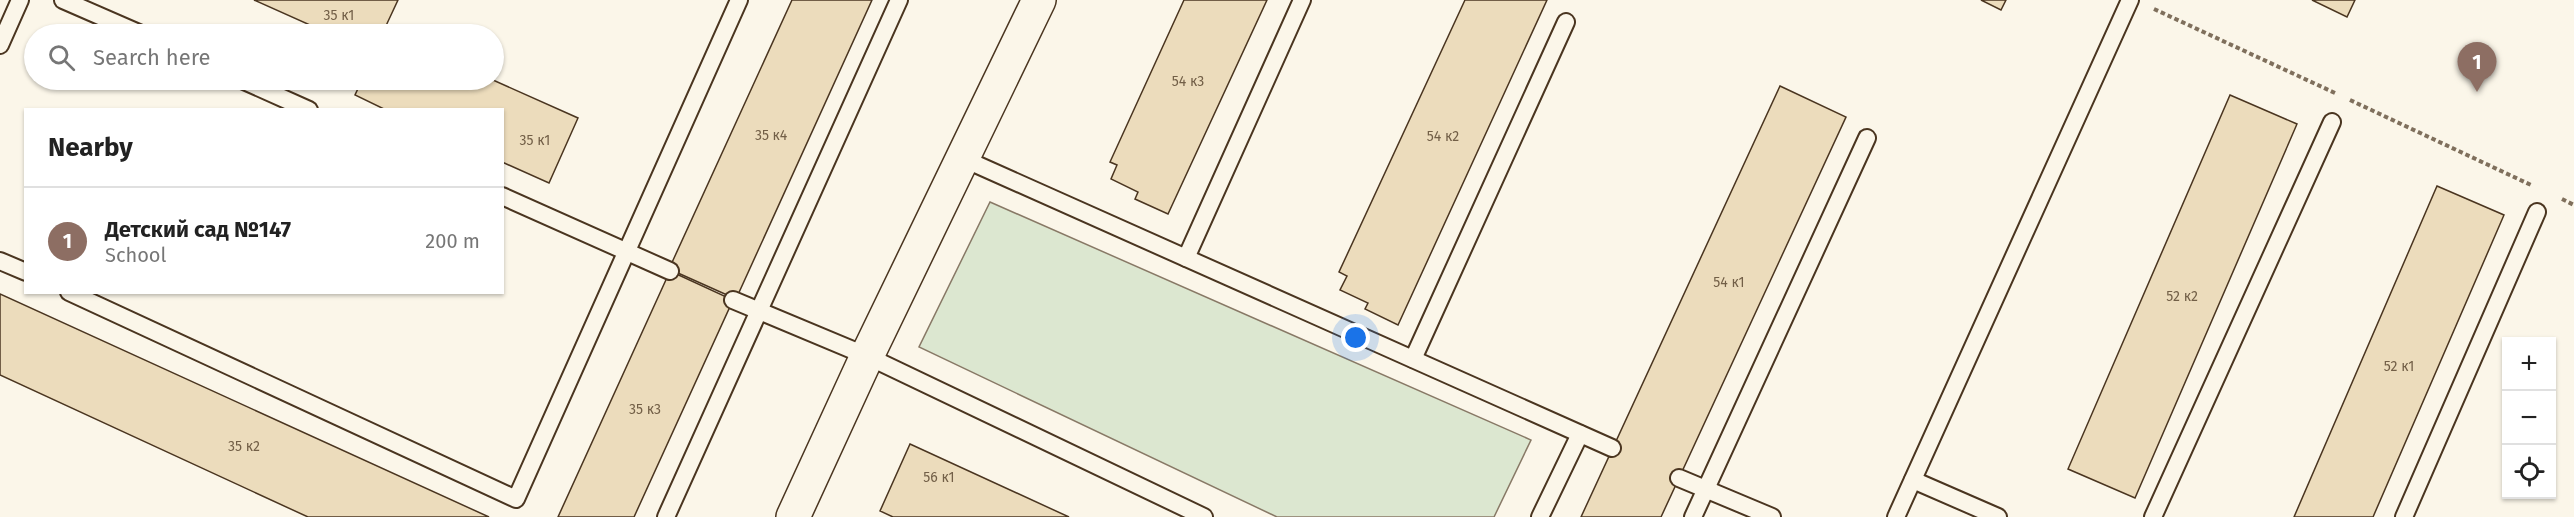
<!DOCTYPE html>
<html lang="en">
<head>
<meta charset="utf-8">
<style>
  body { margin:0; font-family:"Fira Sans",sans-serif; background:#f6f6f6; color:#222 }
  .controls { position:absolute; right:18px; bottom:18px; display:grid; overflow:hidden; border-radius:0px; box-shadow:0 2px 4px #0004 }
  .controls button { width:54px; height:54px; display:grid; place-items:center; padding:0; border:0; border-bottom:2px solid #e0e0e0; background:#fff; color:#222; font:30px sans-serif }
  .you { position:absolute; left:1356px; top:338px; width:21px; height:21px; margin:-15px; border:4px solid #fff; border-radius:50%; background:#1a73e8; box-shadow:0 0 0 9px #1a73e833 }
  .badge { display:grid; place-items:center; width:39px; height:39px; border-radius:50%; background:#7c3aed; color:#fff; font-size:20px; font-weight:700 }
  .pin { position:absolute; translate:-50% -50px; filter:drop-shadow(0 2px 3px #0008) }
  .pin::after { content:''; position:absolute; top:32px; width:21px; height:18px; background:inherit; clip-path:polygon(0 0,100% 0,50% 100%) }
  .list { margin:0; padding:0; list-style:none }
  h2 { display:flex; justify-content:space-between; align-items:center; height:78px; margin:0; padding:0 24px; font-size:26px }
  h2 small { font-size:20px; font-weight:400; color:#767676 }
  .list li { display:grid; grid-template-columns:39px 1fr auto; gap:18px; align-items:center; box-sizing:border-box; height:108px; padding:0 24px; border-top:2px solid #e0e0e0 }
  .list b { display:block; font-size:22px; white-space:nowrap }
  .list p { margin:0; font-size:20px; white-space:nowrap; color:#767676 }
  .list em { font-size:20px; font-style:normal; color:#767676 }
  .icon { flex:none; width:33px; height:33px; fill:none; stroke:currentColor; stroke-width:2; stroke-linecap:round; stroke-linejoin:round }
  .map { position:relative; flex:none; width:2574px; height:517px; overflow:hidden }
  .search { position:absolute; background:#fff; box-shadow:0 2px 4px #0004; left:24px; top:24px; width:480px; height:66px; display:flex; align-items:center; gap:15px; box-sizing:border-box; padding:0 21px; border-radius:33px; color:#767676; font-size:22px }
  .panel { position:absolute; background:#fff; box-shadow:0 2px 4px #0004; left:24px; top:108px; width:480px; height:186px; border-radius:0px }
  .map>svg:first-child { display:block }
  .green { fill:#dce7d0; stroke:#887966; stroke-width:1.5 }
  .building { fill:#ecdcbc; stroke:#4a3520; stroke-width:1.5 }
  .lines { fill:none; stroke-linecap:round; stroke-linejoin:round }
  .service-casing { stroke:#4a3520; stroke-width:20 }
  .minor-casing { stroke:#4a3520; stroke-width:36 }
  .path { stroke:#7f6f5c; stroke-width:4; stroke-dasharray:4.5 3; stroke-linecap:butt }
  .service { stroke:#fbf6e9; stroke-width:16 }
  .minor { stroke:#fbf6e9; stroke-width:33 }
  .labels { text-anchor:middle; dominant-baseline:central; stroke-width:4.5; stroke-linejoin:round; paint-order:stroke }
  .number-label { font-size:14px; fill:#725f47 }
</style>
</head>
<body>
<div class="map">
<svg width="2574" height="517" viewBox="0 0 2574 517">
  <rect width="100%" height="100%" fill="#fbf6e9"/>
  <polygon class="green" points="990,202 1531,440 1494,517 1277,517 919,347"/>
  <g class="building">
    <polygon points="254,0 398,0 384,30 394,34 330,34"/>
    <polygon points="792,0 872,0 736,299 669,269"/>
    <polygon points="1184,0 1267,0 1168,214 1135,199 1138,192 1111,179 1117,165 1110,162"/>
    <polygon points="1465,0 1547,0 1398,325 1365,309 1368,303 1340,290 1347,276 1339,272"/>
    <polygon points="1981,0 2006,0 2001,10"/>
    <polygon points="2312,0 2355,0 2347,17"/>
    <polygon points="362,80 493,80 578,118 549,183 502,162 502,110 386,110 355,95"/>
    <polygon points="1780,86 1846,117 1661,517 1581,517"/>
    <polygon points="2230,95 2297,124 2135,498 2068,469"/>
    <polygon points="2437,186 2504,215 2373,517 2294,517"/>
    <polygon points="670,271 733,300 634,517 558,517"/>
    <polygon points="0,294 489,517 308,517 0,375"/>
    <polygon points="910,444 1069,517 893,517 880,511"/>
  </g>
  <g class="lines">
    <defs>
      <g id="service">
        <polyline points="63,0 141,34"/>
        <polyline points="0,45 20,0"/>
        <polyline points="242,80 309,110"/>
        <polyline points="962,158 1612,448"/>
        <polyline points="502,196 670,271"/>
        <polyline points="1186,258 1302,0"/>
        <polyline points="0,261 26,272"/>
        <polyline points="69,292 516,499 739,0"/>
        <polyline points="733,300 867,356 1204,517"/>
        <polyline points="1413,359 1566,22"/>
        <polyline points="1679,478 1772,517"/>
        <polyline points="1913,480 1998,517"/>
        <polyline points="666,517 899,0"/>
        <polyline points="1540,517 1580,434"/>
        <polyline points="1693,517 1867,138"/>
        <polyline points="1896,517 2130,0"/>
        <polyline points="2153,517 2332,122"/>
        <polyline points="2404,517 2537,212"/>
      </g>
      <polyline id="minor" points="793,517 867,356 1039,0"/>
    </defs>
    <use href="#service" class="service-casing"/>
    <use href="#minor" class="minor-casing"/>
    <g class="path">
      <polyline points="2154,9 2335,93"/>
      <polyline points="2350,100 2531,185"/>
      <polyline points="2562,199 2574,205"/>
    </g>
    <use href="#service" class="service"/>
    <use href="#minor" class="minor"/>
  </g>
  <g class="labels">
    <g class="number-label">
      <text x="339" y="15">35 к1</text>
      <text x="1188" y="81">54 к3</text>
      <text x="771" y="135">35 к4</text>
      <text x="1443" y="136">54 к2</text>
      <text x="535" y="140">35 к1</text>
      <text x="1729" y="282">54 к1</text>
      <text x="2182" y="296">52 к2</text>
      <text x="2399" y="366">52 к1</text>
      <text x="645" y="409">35 к3</text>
      <text x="244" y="446">35 к2</text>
      <text x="939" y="477">56 к1</text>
    </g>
  </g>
</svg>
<div class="controls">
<button>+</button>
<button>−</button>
<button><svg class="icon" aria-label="locate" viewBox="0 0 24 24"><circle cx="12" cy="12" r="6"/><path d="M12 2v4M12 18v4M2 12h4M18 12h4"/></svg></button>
</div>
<div class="you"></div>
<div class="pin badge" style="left:2477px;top:92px;background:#8d6e63">1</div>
<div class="search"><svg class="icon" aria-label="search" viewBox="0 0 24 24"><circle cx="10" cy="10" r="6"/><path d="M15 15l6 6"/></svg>Search here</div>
<section class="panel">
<h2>Nearby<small></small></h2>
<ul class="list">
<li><span class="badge" style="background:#8d6e63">1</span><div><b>Детский сад №147</b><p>School</p></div><em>200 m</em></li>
</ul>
</section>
</div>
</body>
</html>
